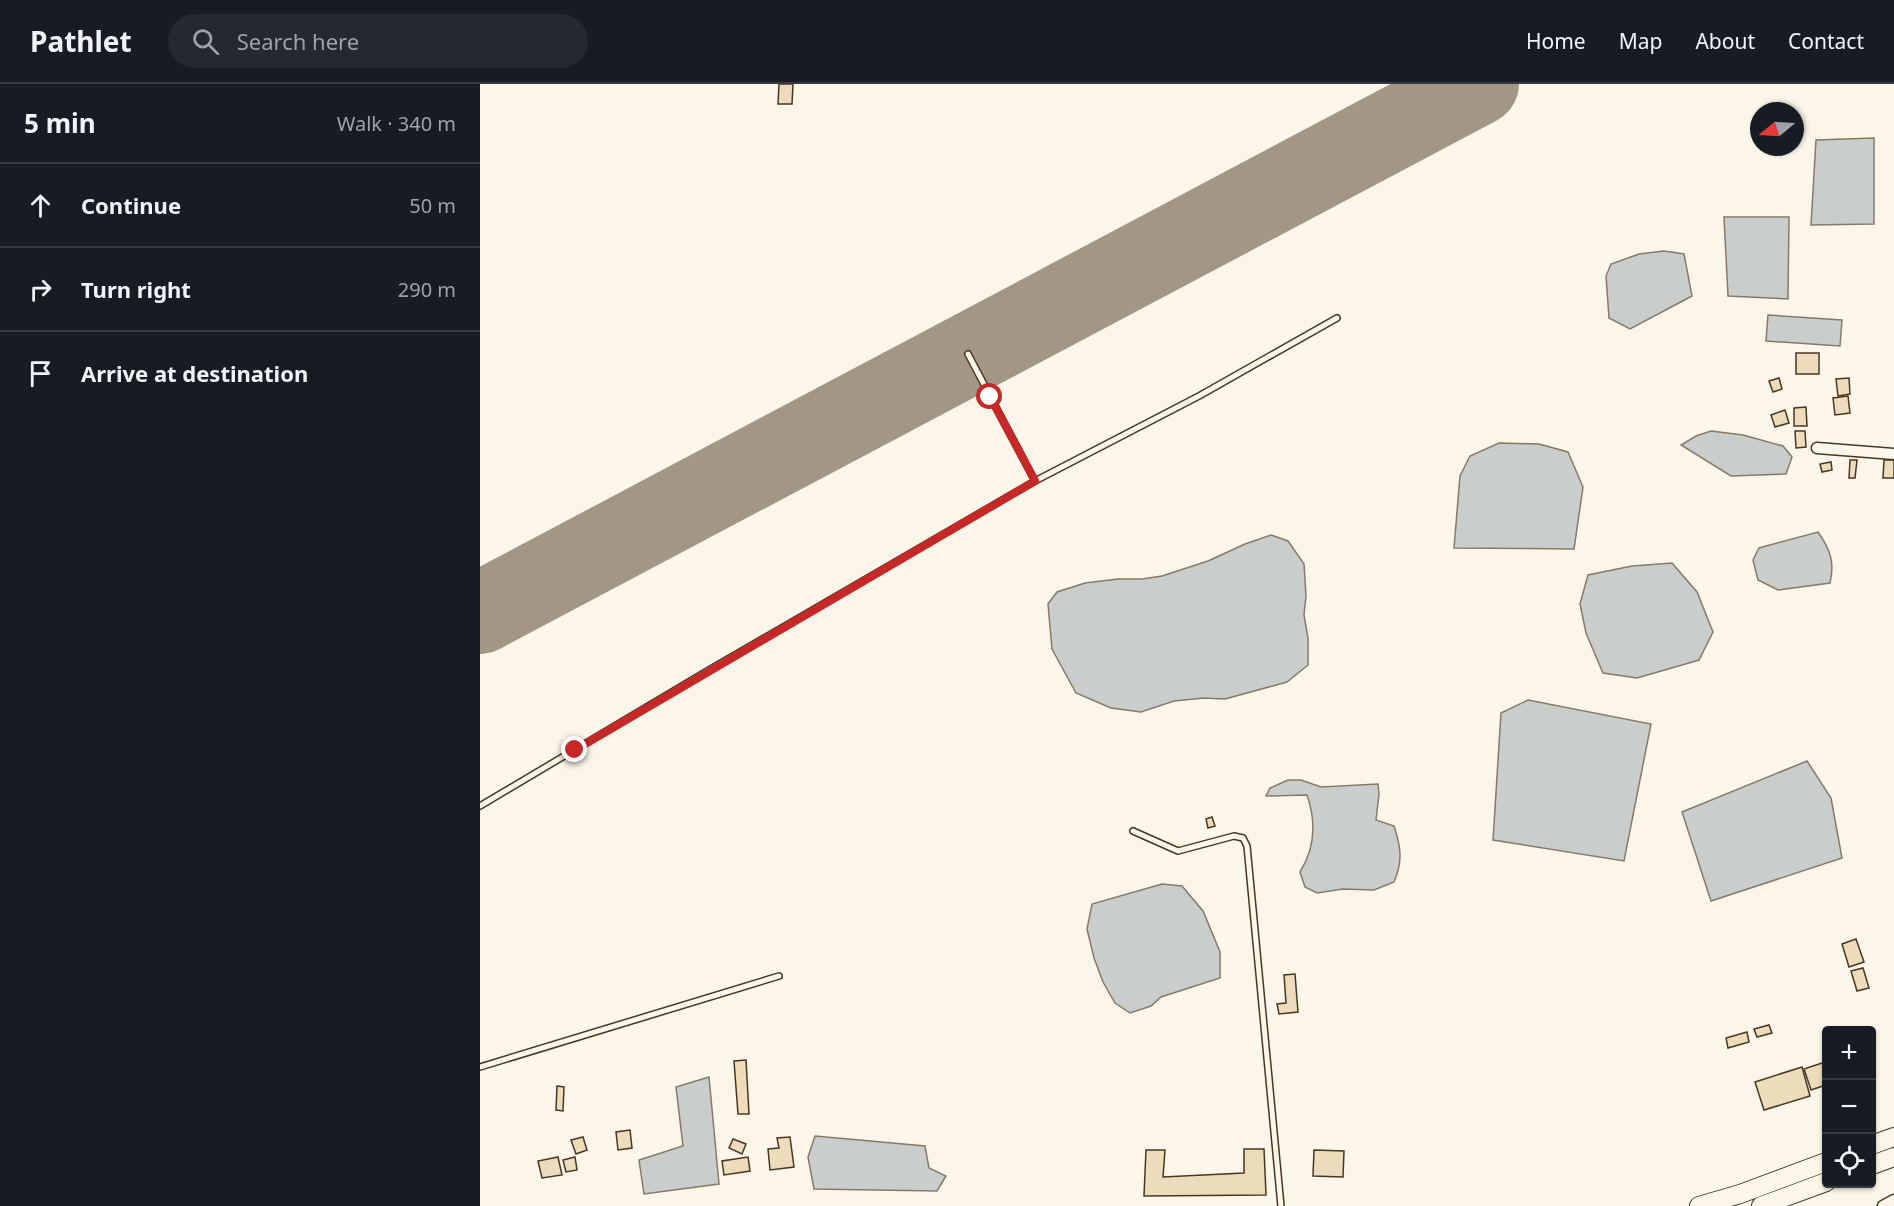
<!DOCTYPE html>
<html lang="en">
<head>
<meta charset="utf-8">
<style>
  body { margin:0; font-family:"Noto Sans",sans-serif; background:#242831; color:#f1f3f6 }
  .controls { position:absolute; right:18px; bottom:18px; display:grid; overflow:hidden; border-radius:6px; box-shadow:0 2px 4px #0004 }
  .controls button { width:54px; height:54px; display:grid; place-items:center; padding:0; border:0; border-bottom:2px solid #363941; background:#171b24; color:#f1f3f6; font:30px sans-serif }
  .compass { position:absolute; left:1270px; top:18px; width:54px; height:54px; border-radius:50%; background:#171b24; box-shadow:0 2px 4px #0004; rotate:252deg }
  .stop { position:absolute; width:18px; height:18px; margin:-14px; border:4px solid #c62828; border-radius:50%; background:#fff }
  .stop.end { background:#c62828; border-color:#fff; box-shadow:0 2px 6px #0008 }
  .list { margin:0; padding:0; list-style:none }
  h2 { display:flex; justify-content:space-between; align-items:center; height:78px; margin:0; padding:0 24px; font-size:26px }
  h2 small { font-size:20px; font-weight:400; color:#9ea1a6 }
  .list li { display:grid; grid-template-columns:39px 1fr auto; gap:18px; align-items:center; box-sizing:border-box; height:84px; padding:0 24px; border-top:2px solid #363941 }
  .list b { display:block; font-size:22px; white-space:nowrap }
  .list em { font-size:20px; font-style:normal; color:#9ea1a6 }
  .icon { flex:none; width:33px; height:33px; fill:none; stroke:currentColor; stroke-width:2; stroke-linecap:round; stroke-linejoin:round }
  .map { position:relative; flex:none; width:1414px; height:1122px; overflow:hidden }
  header { display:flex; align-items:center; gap:36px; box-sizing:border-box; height:84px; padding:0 30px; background:#171b24; border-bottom:2px solid #363941 }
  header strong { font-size:28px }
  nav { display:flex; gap:33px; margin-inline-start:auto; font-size:21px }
  .search { width:420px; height:54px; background:#242831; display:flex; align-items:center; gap:15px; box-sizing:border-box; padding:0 21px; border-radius:33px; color:#9ea1a6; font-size:22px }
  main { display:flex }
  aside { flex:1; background:#171b24 }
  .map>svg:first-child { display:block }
  .water { fill:#c9cecd; stroke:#887966; stroke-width:1.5 }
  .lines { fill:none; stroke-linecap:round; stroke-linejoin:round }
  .runway { stroke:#a29684; stroke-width:82 }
  .building { fill:#ecdcbc; stroke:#4a3520; stroke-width:1.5 }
  .lane-casing { stroke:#4a3520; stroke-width:8 }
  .street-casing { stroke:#4a3520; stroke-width:13 }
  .primary-casing { stroke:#4a3520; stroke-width:20 }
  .lane { stroke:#fbf6e9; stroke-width:5 }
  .street { stroke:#fbf6e9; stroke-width:10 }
  .primary { stroke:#fbf6e9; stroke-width:18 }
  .route { stroke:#c62828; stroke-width:8 }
</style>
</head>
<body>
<header>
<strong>Pathlet</strong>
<div class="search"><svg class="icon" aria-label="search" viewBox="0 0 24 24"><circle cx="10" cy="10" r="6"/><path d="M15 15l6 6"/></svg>Search here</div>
<nav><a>Home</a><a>Map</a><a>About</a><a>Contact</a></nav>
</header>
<main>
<aside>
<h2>5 min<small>Walk · 340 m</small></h2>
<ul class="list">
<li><svg class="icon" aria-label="ahead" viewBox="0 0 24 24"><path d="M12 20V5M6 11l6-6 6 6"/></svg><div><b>Continue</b></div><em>50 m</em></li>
<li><svg class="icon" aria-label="right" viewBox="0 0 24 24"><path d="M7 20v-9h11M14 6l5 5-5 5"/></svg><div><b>Turn right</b></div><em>290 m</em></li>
<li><svg class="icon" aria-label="arrive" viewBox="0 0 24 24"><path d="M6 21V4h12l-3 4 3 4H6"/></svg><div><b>Arrive at destination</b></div></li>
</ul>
</aside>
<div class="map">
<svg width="1414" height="1122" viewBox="0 0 1414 1122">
  <rect width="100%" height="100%" fill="#fbf6e9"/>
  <g class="water">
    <polygon points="1394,54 1394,140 1331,141 1336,56"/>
    <polygon points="1244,133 1309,133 1308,215 1248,212"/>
    <polygon points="1184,167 1204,170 1212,212 1150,245 1129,234 1126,192 1131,180 1159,170"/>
    <polygon points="1288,231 1362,236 1360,262 1286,257"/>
    <polygon points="1231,347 1263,351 1303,362 1312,373 1306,390 1251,392 1201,361 1216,352"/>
    <polygon points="1019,359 1059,360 1088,368 1103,403 1094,465 974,464 980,392 990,372"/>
    <path d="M1338,448C1350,465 1355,478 1350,499L1298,506L1278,496L1273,476L1279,464Z"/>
    <polygon points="791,451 808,457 824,480 826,512 824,531 828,554 828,581 807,598 745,615 724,614 694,617 661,628 631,624 596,609 572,565 568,520 577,508 605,499 638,495 662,495 682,492 728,477 765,460"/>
    <polygon points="1192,479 1217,508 1233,548 1219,576 1157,594 1123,589 1106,549 1100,520 1108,491 1152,482"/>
    <polygon points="1048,616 1171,640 1144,777 1013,756 1021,629"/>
    <polygon points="1327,677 1351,714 1362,774 1231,817 1202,728"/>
    <path d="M808,696H821L841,703L898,700L899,710L896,736L914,742C921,763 923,777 914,798L894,806L863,805L837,809L825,803L820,788C835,764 836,737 827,711L786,712L790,704Z"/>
    <polygon points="682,800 702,802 723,827 740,868 740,894 681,913 671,922 650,929 635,919 623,898 614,874 607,845 612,820"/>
    <polygon points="229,993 239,1100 164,1110 159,1076 203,1062 196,1003"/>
    <polygon points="335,1052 445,1062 449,1084 466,1092 457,1107 334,1105 328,1073"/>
  </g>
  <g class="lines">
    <polyline class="runway" points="0,529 998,0"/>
  </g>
  <g class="building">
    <polygon points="299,0 313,0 312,20 298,20"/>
    <rect x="1316" y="269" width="23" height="21"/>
    <polygon points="1299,294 1302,305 1293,308 1289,297"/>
    <polygon points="1369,294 1370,310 1358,312 1356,295"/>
    <polygon points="1368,312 1370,329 1355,331 1353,314"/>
    <polygon points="1326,323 1327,342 1314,342 1314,324"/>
    <polygon points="1305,326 1309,339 1295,343 1291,331"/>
    <polygon points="1315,347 1325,347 1326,363 1316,364"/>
    <polygon points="1370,376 1377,376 1375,394 1369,394"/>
    <polygon points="1404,376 1414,376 1414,394 1403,394"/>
    <polygon points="1351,378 1352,386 1342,388 1340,380"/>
    <polygon points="732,733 735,742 728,744 726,735"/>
    <polygon points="1376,855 1384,878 1369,883 1362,860"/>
    <polygon points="1383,884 1389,904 1377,907 1371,887"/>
    <polygon points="815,890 818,928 799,930 797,920 806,919 804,891"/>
    <polygon points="1289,941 1292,949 1277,953 1274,945"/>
    <polygon points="1267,948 1269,958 1248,964 1246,954"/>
    <polygon points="266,976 269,1030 258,1030 254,977"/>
    <polygon points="1345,978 1346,1001 1331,1006 1324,985"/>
    <polygon points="1322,983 1330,1012 1284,1026 1275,998"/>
    <polygon points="77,1002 84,1003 83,1027 76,1026"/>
    <polygon points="150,1046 152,1064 138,1066 136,1048"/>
    <polygon points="103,1053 107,1066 96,1070 91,1056"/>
    <polygon points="310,1053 314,1083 290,1086 288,1065 299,1064 297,1054"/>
    <polygon points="253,1055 266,1060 262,1070 249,1064"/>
    <polygon points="764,1065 784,1065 786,1111 664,1112 666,1066 685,1066 683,1093 764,1089"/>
    <polygon points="834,1066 864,1067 863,1093 833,1092"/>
    <polygon points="78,1073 82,1091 62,1094 58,1077"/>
    <polygon points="95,1073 97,1086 86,1088 83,1076"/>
    <polygon points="268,1073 270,1087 244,1091 242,1077"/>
  </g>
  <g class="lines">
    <defs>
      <g id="lane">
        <polyline points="555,397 719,312 857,234"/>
        <polyline points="0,722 229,586 555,397 488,270"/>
        <polyline points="653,747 698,767 754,752 763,754 767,762 801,1122"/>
        <polyline points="0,983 299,892"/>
      </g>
      <g id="street">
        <polyline points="1337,364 1414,370"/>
        <polyline points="1403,1122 1414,1116"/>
      </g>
      <g id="primary">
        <polyline points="1392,1061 1414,1053"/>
        <polyline points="1392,1081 1414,1073"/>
        <polyline points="1219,1122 1260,1110 1346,1078"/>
        <polyline points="1281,1122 1346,1098"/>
      </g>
    </defs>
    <use href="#lane" class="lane-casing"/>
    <use href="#street" class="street-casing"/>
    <use href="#primary" class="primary-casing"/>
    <use href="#lane" class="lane"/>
    <use href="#street" class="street"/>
    <use href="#primary" class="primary"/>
  </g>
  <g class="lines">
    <polyline class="route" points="95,666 555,397 510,313"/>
  </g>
</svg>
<div class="controls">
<button>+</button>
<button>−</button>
<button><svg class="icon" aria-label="locate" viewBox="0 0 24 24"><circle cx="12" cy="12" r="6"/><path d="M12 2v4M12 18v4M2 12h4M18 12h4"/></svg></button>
</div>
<svg class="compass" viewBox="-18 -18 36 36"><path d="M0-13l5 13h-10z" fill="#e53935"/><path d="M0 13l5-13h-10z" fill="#9ea1a6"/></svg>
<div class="stop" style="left:510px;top:313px"></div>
<div class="stop end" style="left:95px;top:666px"></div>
</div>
</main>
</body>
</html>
